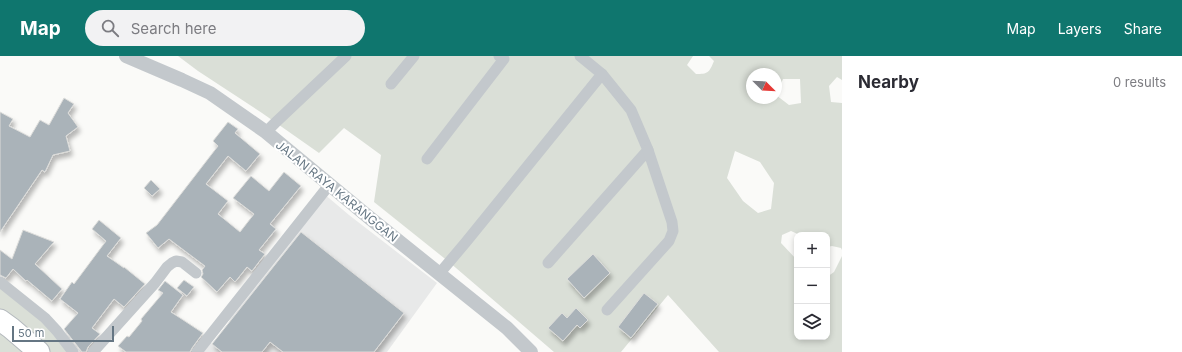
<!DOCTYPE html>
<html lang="en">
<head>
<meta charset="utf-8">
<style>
  body { margin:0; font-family:Inter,sans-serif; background:#f2f2f3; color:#2b2b33 }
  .controls { position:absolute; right:12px; bottom:12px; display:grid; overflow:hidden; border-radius:8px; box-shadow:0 2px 6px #0003 }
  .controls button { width:36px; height:36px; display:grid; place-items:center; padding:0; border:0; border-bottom:1px solid #e1e1e2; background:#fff; color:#2b2b33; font:20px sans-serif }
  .compass { position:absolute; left:746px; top:12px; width:36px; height:36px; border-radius:50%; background:#fff; box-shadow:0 2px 6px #0003; rotate:114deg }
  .scale { position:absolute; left:12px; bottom:10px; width:102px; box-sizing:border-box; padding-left:4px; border:2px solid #657683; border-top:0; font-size:11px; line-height:14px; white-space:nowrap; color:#657683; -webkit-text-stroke:3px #fff; paint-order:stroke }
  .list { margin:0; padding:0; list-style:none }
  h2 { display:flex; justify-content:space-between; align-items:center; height:52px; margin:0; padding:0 16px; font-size:17px }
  h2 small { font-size:13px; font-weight:400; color:#7c7c81 }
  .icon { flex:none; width:22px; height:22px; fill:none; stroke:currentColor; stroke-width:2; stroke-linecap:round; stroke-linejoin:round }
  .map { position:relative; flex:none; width:842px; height:296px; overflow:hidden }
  header { display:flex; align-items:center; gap:24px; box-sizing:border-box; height:56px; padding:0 20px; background:#0f766e; color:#fff }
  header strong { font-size:19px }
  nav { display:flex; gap:22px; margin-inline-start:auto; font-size:14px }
  .search { width:280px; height:36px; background:#f2f2f3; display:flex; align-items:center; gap:10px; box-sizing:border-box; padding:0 14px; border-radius:22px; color:#7c7c81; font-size:15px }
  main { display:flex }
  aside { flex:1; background:#fff }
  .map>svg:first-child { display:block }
  .built { fill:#e8e9e9 }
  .green { fill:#dadfd7; fill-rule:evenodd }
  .building { fill:#aab3b9; stroke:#dcdcda; filter:url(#shadow) }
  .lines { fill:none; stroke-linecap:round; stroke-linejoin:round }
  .motorway-casing { stroke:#b4b9bd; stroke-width:23 }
  .minor { stroke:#c3c8cc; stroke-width:11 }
  .tertiary { stroke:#c3c8cc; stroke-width:14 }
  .motorway { stroke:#fff; stroke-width:21 }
  .labels { text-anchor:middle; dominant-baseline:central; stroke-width:4; stroke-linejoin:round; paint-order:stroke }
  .street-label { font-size:12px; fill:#657683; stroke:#fff }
</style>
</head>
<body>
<header>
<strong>Map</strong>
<div class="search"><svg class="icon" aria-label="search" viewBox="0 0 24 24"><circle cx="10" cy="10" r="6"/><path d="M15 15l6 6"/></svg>Search here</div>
<nav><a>Map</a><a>Layers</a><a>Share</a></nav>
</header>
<main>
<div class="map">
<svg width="842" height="296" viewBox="0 0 842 296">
  <defs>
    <filter id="shadow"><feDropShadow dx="2.5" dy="4.5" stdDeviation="2" flood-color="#0004"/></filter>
  </defs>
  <rect width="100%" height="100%" fill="#fafaf8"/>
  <polygon class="built" points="323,137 349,159 437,227 387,296 376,296 375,294 404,257 301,176 236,258 283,296 262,296 246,278 229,264 210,286 222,296 194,296"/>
  <g class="green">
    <path d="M178,0H693L687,9L696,18C708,18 709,17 714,5L709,0H842V24L837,21L829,30L831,46L842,47V194L841,192L832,190L827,191V179H800L791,175L782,179L781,187L797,204V281H827V221L834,216L842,200V296H719L668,239L621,296H554L449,206L374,146L381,99L344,72L319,97L262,57L198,15ZM752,18H776V42H752ZM783,23H800L801,47L789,49L776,39ZM735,95L760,106L774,127L771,153L758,157L743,145L727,122Z"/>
    <polygon points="0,226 21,244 72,296 0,296"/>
  </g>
  <g class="building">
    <polygon points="64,42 74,48 68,57 78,71 66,80 70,95 53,99 45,116 42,114 0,176 0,56 13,63 9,70 30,81 40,64 49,69"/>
    <polygon points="228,66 238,73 235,77 260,98 246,115 228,100 206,128 228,145 218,158 240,176 254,158 233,142 251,120 269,135 284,116 301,130 270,168 276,173 259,194 265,198 252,215 247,211 235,226 230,221 217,236 201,221 203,218 202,214 205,210 169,183 158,192 146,177 157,169 218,90 213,85"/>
    <polygon points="151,124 160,133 152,140 144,132"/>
    <polygon points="99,164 121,182 107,200 124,212 124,211 145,228 124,251 114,243 92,272 100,278 88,291 86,296 82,296 64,273 78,257 60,243 72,226 74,228 106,185 92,173"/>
    <polygon points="23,174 54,186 35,208 62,233 52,245 27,224 26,225 13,213 6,222 0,219 0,194 12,203"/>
    <polygon points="301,176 404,257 374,296 283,296 270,286 262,296 222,296 212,288"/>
    <polygon points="593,198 610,217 584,242 567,223"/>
    <polygon points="184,224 194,231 187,240 177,232"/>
    <polygon points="165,225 183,239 171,256 203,277 192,292 190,296 126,296 118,290 127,280 129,281 142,265 141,263 163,237 158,234"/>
    <polygon points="644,237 658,248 631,282 618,271"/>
    <polygon points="576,252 588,264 580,272 577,269 563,285 548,272 562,257 567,262"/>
  </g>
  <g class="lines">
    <defs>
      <polyline id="motorway" points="0,264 11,272 39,296"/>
    </defs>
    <use href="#motorway" class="motorway-casing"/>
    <g class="minor">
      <polyline points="391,28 414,0"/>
      <polyline points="266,76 275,67 346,0"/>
      <polyline points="427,103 504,3 499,0"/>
      <polyline points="548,207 648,94 631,54 602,18"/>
      <polyline points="439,218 466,186 602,18 580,0"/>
      <polyline points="0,226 45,262 57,275 73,296"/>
      <polyline points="607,254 669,185 673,175 672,166 648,94"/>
      <polyline points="93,296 155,227 167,211 172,207 176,205 182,206 196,217"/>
      <polyline points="197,296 330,128"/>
    </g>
    <polyline class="tertiary" points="126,0 182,24 210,37 266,76 371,163 507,272 531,296"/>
    <use href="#motorway" class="motorway"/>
  </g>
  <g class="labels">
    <g class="street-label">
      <text transform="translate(337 135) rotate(39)">JALAN RAYA KARANGGAN</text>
    </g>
  </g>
</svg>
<div class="controls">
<button>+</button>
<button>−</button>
<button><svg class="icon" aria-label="layers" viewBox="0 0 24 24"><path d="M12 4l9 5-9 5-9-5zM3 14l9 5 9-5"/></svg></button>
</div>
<svg class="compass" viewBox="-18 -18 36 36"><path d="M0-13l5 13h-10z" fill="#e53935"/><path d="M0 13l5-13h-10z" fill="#7c7c81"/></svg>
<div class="scale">50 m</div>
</div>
<aside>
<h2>Nearby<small>0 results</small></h2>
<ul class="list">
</ul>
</aside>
</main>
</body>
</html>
